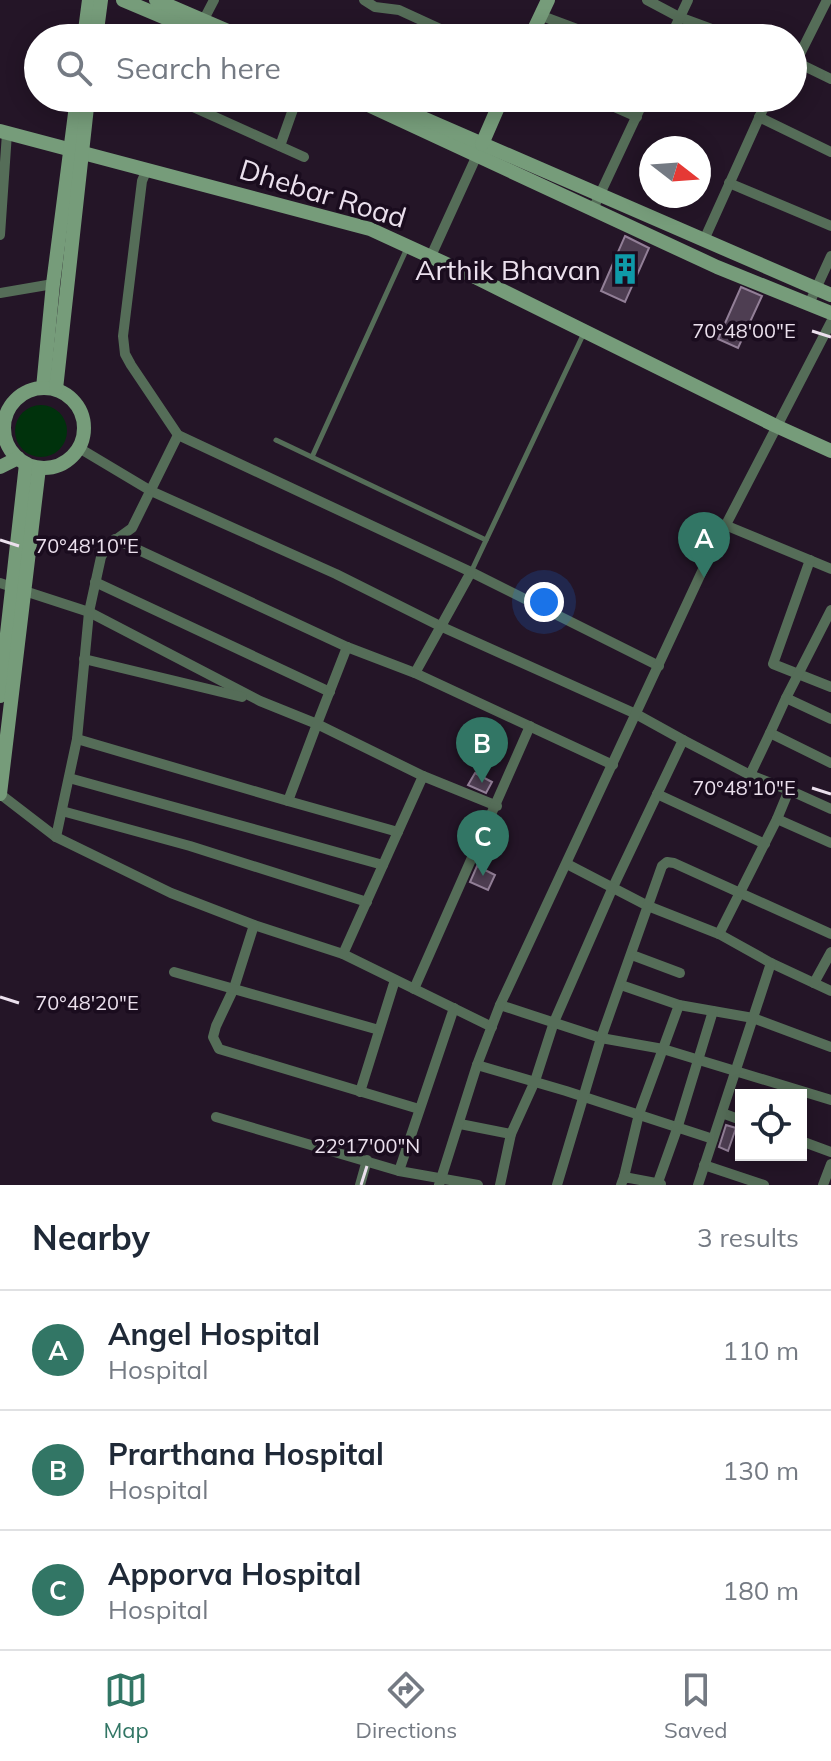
<!DOCTYPE html>
<html lang="en">
<head>
<meta charset="utf-8">
<style>
  body { margin:0; font-family:Mulish,sans-serif; background:#f6f6f7; color:#1f2937 }
  .controls { position:absolute; right:24px; bottom:24px; display:grid; overflow:hidden; border-radius:0px; box-shadow:0 4px 20px #0003 }
  .controls button { width:72px; height:72px; display:grid; place-items:center; padding:0; border:0; border-bottom:2px solid #e0e1e3; background:#fff; color:#1f2937; font:40px sans-serif }
  .compass { position:absolute; left:639px; top:136px; width:72px; height:72px; border-radius:50%; background:#fff; box-shadow:0 4px 20px #0003; rotate:107deg }
  .you { position:absolute; left:544px; top:602px; width:28px; height:28px; margin:-20px; border:6px solid #fff; border-radius:50%; background:#1a73e8; box-shadow:0 0 0 12px #1a73e833 }
  .badge { display:grid; place-items:center; width:52px; height:52px; border-radius:50%; background:#327665; color:#fff; font-size:26px; font-weight:700 }
  .pin { position:absolute; translate:-50% -66px; filter:drop-shadow(0 2px 4px #0008) }
  .pin::after { content:''; position:absolute; top:42px; width:28px; height:24px; background:inherit; clip-path:polygon(0 0,100% 0,50% 100%) }
  .list { margin:0; padding:0; list-style:none }
  h2 { display:flex; justify-content:space-between; align-items:center; height:104px; margin:0; padding:0 32px; font-size:34px }
  h2 small { font-size:26px; font-weight:400; color:#747a83 }
  .list li { display:grid; grid-template-columns:52px 1fr auto; gap:24px; align-items:center; box-sizing:border-box; height:120px; padding:0 32px; border-top:2px solid #e0e1e3 }
  .list b { display:block; font-size:30px; white-space:nowrap }
  .list p { margin:0; font-size:26px; white-space:nowrap; color:#747a83 }
  .list em { font-size:26px; font-style:normal; color:#747a83 }
  .icon { flex:none; width:44px; height:44px; fill:none; stroke:currentColor; stroke-width:2; stroke-linecap:round; stroke-linejoin:round }
  .map { position:relative; flex:none; width:831px; height:1185px; overflow:hidden }
  .search { position:absolute; background:#fff; box-shadow:0 4px 20px #0003; left:24px; right:24px; top:24px; height:88px; display:flex; align-items:center; gap:20px; box-sizing:border-box; padding:0 28px; border-radius:44px; color:#747a83; font-size:30px }
  .sheet { height:464px; background:#fff }
  nav { display:flex; justify-content:space-around; align-items:center; box-sizing:border-box; height:112px; border-top:2px solid #e0e1e3; background:#fff; font-size:22px; color:#747a83 }
  nav a { display:grid; justify-items:center; gap:4px }
  nav .on { color:#327665 }
  .map>svg:first-child { display:block }
  .green { fill:#00320c }
  .building { fill:#4e3e52; stroke:#927f97; stroke-width:2 }
  .lines { fill:none; stroke-linecap:round; stroke-linejoin:round }
  .lane { stroke:#556d58; stroke-width:5 }
  .street { stroke:#556d58; stroke-width:10 }
  .secondary { stroke:#769c7a; stroke-width:14 }
  .ticks { fill:none; stroke:#ebe0ed; stroke-width:3 }
  .labels { text-anchor:middle; dominant-baseline:central; stroke-width:7; stroke-linejoin:round; paint-order:stroke }
  .street-label { font-size:28px; fill:#ebe0ed; stroke:#1a0c1e }
  .poi-label { font-size:28px; fill:#ebe0ed; stroke:#1a0c1e; text-anchor:end }
  .ticks-label { font-size:20px; text-anchor:middle; fill:#ebe0ed; stroke:#1a0c1e; stroke-width:7; stroke-linejoin:round; paint-order:stroke }
</style>
</head>
<body>
<div class="map">
<svg width="831" height="1185" viewBox="0 0 831 1185">
  <rect width="100%" height="100%" fill="#241527"/>
  <circle class="green" cx="41" cy="431" r="26"/>
  <g class="building">
    <polygon points="625,236 649,248 625,302 601,291"/>
    <polygon points="741,287 762,296 738,348 718,339"/>
    <polygon points="475,773 492,782 486,793 468,785"/>
    <polygon points="477,866 495,875 488,890 470,882"/>
    <polygon points="726,1125 736,1128 728,1151 719,1147"/>
  </g>
  <g class="lines">
    <g class="lane">
      <polyline points="276,440 486,540"/>
      <polyline points="312,457 408,246"/>
      <polyline points="471,572 583,335"/>
    </g>
    <g class="street">
      <polyline points="364,0 375,7 399,10 460,38"/>
      <polyline points="647,0 679,17 736,38"/>
      <polyline points="827,0 796,62 831,79"/>
      <polyline points="542,16 601,38"/>
      <polyline points="202,23 214,0"/>
      <polyline points="670,38 688,0"/>
      <polyline points="173,98 304,157"/>
      <polyline points="594,98 637,117"/>
      <polyline points="759,117 831,152"/>
      <polyline points="280,146 297,98"/>
      <polyline points="147,169 142,181 123,336 125,354 131,365 178,435 471,572 659,666"/>
      <polyline points="729,183 831,226"/>
      <polyline points="593,209 645,98"/>
      <polyline points="0,235 7,133"/>
      <polyline points="704,240 768,98"/>
      <polyline points="431,256 478,153"/>
      <polyline points="0,293 53,284"/>
      <polyline points="809,304 831,256"/>
      <polyline points="79,448 151,491 336,574 440,626 636,714 683,740 613,887 554,1022 535,1081 511,1134 500,1185"/>
      <polyline points="725,525 831,569"/>
      <polyline points="115,539 347,647 415,673 613,765"/>
      <polyline points="810,560 773,664 831,687"/>
      <polyline points="95,582 330,692"/>
      <polyline points="0,583 89,612 260,701 317,724 347,647"/>
      <polyline points="831,610 786,698 831,719"/>
      <polyline points="84,659 242,697"/>
      <polyline points="415,673 471,572"/>
      <polyline points="786,698 770,733 831,763"/>
      <polyline points="77,739 288,801 317,724 423,776"/>
      <polyline points="683,740 750,775"/>
      <polyline points="69,778 383,865"/>
      <polyline points="789,790 831,809"/>
      <polyline points="0,794 56,837 171,893 254,925 343,954 492,1027"/>
      <polyline points="657,794 765,844"/>
      <polyline points="288,801 398,832"/>
      <polyline points="62,811 190,846 367,902"/>
      <polyline points="777,819 831,843"/>
      <polyline points="56,837 77,739 89,612 101,557 107,546 132,528 178,435"/>
      <polyline points="567,864 648,906 719,934 771,963 831,991"/>
      <polyline points="254,925 234,988 216,1026 213,1037 219,1049 419,1109"/>
      <polyline points="719,934 777,819 789,790 750,775 770,733"/>
      <polyline points="343,954 423,776 497,806"/>
      <polyline points="632,955 680,973"/>
      <polyline points="174,972 379,1030"/>
      <polyline points="814,983 831,952"/>
      <polyline points="621,985 679,1005 753,1018 831,1047"/>
      <polyline points="414,989 530,726"/>
      <polyline points="500,1005 601,1038 663,1049 831,1100"/>
      <polyline points="454,1008 399,1171 478,1185"/>
      <polyline points="477,1065 566,1091 713,1139"/>
      <polyline points="360,1092 395,980"/>
      <polyline points="722,1113 741,1120"/>
      <polyline points="216,1117 399,1171"/>
      <polyline points="460,1124 511,1134"/>
      <polyline points="801,1141 831,1152"/>
      <polyline points="704,1165 764,1185"/>
      <polyline points="624,1177 639,1114 679,1005"/>
      <polyline points="360,1185 367,1160"/>
      <polyline points="439,1185 477,1065 500,1005 704,567 831,322"/>
      <polyline points="557,1185 601,1038 662,866 667,862 674,863 831,934"/>
      <polyline points="621,1185 624,1177 661,1184"/>
      <polyline points="657,1185 677,1129 713,1011"/>
      <polyline points="698,1185 771,963"/>
      <polyline points="823,1185 831,1164"/>
    </g>
    <g class="secondary">
      <polyline points="123,0 213,38"/>
      <polyline points="156,0 244,38"/>
      <polyline points="84,38 89,0"/>
      <polyline points="96,38 101,0"/>
      <polyline points="530,38 548,0"/>
      <polyline points="353,98 717,267 831,313"/>
      <polyline points="395,106 831,295"/>
      <polyline points="0,131 370,229 477,278 776,426 831,451"/>
      <polyline points="482,144 502,98"/>
      <polyline points="43,388 53,284 77,98"/>
      <circle cx="44" cy="428" r="40"/>
      <polyline points="56,389 88,98"/>
      <polyline points="0,467 18,458"/>
      <polyline points="0,696 26,464"/>
      <polyline points="0,794 39,468"/>
    </g>
  </g>
  <path class="ticks" d="M812,331L831,337M0,540L19,546M812,788L831,794M0,997L19,1003M361,1185L367,1166"/>
  <defs>
    <symbol id="building-bare" viewBox="-9 -9 18 18"><path d="M-4-6H4V6H1V3H-1V6H-4ZM-2.5-4.3h1.7v1.8h-1.7ZM.8-4.3h1.7v1.8H.8ZM-2.5-1h1.7V.8h-1.7ZM.8-1h1.7V.8H.8Z" fill="#0f9aa8" stroke="#1a0c1e" stroke-width="2.5" paint-order="stroke"/></symbol>
  </defs>
  <g fill-rule="evenodd">
    <use href="#building-bare" x="603" y="247" width="44" height="44"/>
  </g>
  <g class="labels">
    <g class="street-label">
      <text transform="translate(323 193) rotate(17)">Dhebar Road</text>
    </g>
    <g class="poi-label">
      <text x="601" y="269">Arthik Bhavan</text>
    </g>
  </g>
  <g class="ticks-label">
    <text x="744" y="338">70°48'00"E</text>
    <text x="87" y="553">70°48'10"E</text>
    <text x="744" y="795">70°48'10"E</text>
    <text x="87" y="1010">70°48'20"E</text>
    <text x="367" y="1153">22°17'00"N</text>
  </g>
</svg>
<div class="controls">
<button><svg class="icon" aria-label="locate" viewBox="0 0 24 24"><circle cx="12" cy="12" r="6"/><path d="M12 2v4M12 18v4M2 12h4M18 12h4"/></svg></button>
</div>
<svg class="compass" viewBox="-18 -18 36 36"><path d="M0-13l5 13h-10z" fill="#e53935"/><path d="M0 13l5-13h-10z" fill="#747a83"/></svg>
<div class="you"></div>
<div class="pin badge" style="left:704px;top:578px">A</div>
<div class="pin badge" style="left:482px;top:783px">B</div>
<div class="pin badge" style="left:483px;top:876px">C</div>
<div class="search"><svg class="icon" aria-label="search" viewBox="0 0 24 24"><circle cx="10" cy="10" r="6"/><path d="M15 15l6 6"/></svg>Search here</div>
</div>
<section class="sheet">
<h2>Nearby<small>3 results</small></h2>
<ul class="list">
<li><span class="badge">A</span><div><b>Angel Hospital</b><p>Hospital</p></div><em>110 m</em></li>
<li><span class="badge">B</span><div><b>Prarthana Hospital</b><p>Hospital</p></div><em>130 m</em></li>
<li><span class="badge">C</span><div><b>Apporva Hospital</b><p>Hospital</p></div><em>180 m</em></li>
</ul>
</section>
<nav>
<a class="on"><svg class="icon" aria-label="map" viewBox="0 0 24 24"><path d="M3 6l6-2 6 2 6-2v14l-6 2-6-2-6 2zM9 4v14M15 6v14"/></svg>Map</a>
<a><svg class="icon" aria-label="directions" viewBox="0 0 24 24"><path d="M12 3l9 9-9 9-9-9zM9 14v-3h6M13 9l2 2-2 2"/></svg>Directions</a>
<a><svg class="icon" aria-label="saved" viewBox="0 0 24 24"><path d="M7 4h10v16l-5-4-5 4z"/></svg>Saved</a>
</nav>
</body>
</html>
